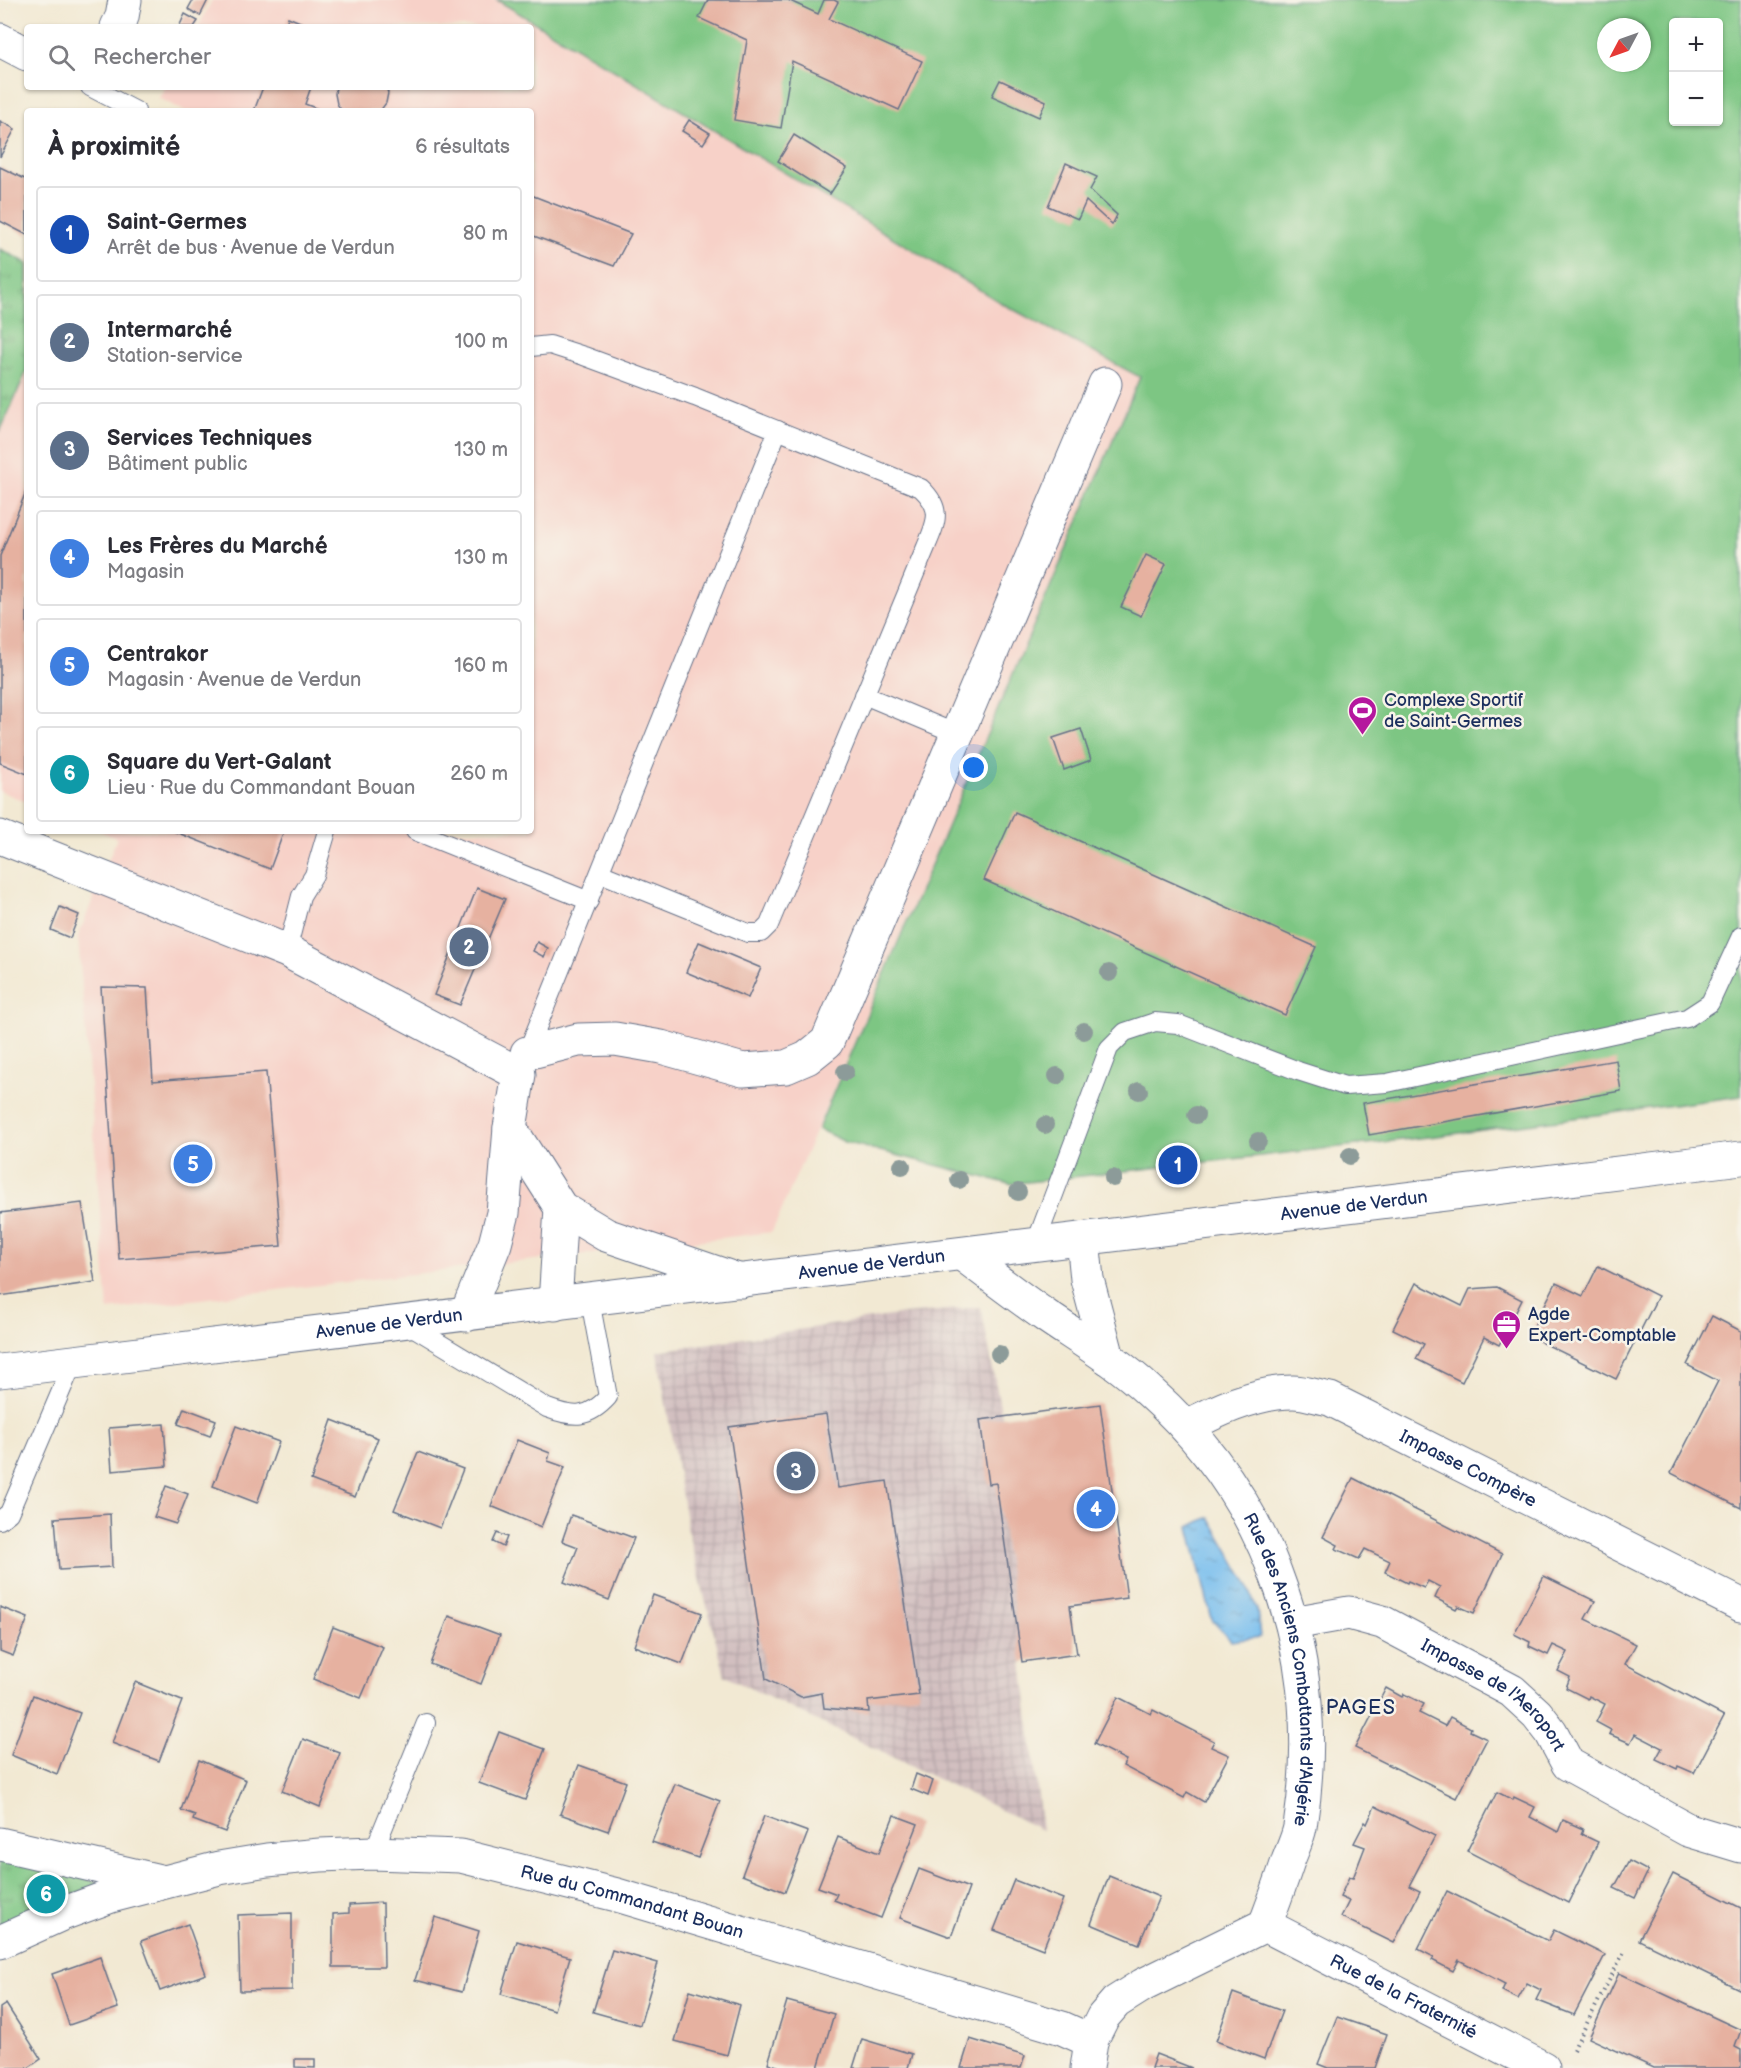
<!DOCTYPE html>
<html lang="fr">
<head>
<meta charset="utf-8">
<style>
  body { margin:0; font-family:"Balsamiq Sans",sans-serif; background:#f7f7f7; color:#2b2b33 }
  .controls { position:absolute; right:18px; top:18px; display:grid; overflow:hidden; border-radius:6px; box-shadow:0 2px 4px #0004 }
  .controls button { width:54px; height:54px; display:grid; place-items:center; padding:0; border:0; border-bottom:2px solid #e1e1e2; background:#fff; color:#2b2b33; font:30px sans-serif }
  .compass { position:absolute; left:1597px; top:18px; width:54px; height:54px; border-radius:50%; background:#fff; box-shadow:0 2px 4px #0004; rotate:229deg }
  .you { position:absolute; left:974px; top:768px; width:21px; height:21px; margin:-15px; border:4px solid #fff; border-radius:50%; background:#1a73e8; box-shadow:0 0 0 9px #1a73e833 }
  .badge { display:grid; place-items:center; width:39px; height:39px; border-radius:50%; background:#1a73e8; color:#fff; font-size:20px; font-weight:700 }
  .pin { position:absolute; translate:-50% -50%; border:3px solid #fff; box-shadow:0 2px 6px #0006 }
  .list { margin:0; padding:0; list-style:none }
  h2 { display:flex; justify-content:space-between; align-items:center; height:78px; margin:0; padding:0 24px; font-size:26px }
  h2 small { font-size:20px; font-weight:400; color:#7c7c81 }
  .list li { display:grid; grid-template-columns:39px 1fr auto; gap:18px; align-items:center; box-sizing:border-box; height:96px; margin:0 12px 12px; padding:0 12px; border:2px solid #e1e1e2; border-radius:6px }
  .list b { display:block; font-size:22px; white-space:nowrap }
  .list p { margin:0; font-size:20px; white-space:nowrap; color:#7c7c81 }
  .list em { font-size:20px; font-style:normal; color:#7c7c81 }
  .icon { flex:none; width:33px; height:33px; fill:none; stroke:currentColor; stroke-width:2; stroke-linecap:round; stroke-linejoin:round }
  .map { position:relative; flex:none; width:1741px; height:2068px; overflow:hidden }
  .search { position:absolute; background:#fff; box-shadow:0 2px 4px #0004; left:24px; top:24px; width:510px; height:66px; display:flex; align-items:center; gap:15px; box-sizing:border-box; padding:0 21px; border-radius:6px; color:#7c7c81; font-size:22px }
  .panel { position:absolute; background:#fff; box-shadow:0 2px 4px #0004; left:24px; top:108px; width:510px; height:726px; border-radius:6px }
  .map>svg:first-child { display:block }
  .built { fill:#f7d1c8 }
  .industrial { fill:url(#industrial-grid) }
  .grass { fill:url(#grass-tufts); stroke:#4c7a70; stroke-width:1.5 }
  .pitch { fill:#7dc683; stroke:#4c7a70; stroke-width:1.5; fill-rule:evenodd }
  .water { fill:url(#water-ripples); stroke:#4876a6; stroke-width:1.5 }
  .building { fill:#e6b1a0 }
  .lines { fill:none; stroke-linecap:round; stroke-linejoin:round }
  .service-casing { stroke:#667087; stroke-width:20 }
  .minor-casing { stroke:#667087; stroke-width:35 }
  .secondary-casing { stroke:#667087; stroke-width:35 }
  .path { stroke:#667087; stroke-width:4; stroke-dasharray:1.5 4.5; stroke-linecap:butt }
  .service { stroke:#fff; stroke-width:18 }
  .minor { stroke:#fff; stroke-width:33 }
  .secondary { stroke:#fff; stroke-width:33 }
  .tree { fill:#8c9b99 }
  .labels { text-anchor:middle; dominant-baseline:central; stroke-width:5; stroke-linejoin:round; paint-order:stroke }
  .poi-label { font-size:18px; fill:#1b2f5e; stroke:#f7f3e8; text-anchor:start }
  .street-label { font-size:18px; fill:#1b2f5e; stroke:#f7f3e8 }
  .neighbourhood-label { font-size:20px; letter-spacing:1.5px; fill:#1b2f5e; stroke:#f7f3e8 }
</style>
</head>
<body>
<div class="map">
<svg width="1741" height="2068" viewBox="0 0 1741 2068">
  <defs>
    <pattern id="industrial-grid" width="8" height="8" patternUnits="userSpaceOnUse" patternTransform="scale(1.5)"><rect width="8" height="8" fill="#d2bfc0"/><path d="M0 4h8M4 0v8" fill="none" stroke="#b4a4a7"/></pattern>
    <pattern id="grass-tufts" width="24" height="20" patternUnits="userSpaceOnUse" patternTransform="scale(1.5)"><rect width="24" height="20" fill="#7dc683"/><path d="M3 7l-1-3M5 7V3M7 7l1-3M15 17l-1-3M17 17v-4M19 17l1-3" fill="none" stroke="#66a16e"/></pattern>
    <pattern id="water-ripples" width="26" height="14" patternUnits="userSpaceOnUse" patternTransform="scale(1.5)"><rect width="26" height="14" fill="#76bdee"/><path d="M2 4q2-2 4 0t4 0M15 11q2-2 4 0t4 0" fill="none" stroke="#609ac4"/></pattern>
  </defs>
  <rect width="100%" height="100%" fill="#f7f3e8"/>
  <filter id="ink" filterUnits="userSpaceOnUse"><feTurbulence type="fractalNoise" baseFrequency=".0167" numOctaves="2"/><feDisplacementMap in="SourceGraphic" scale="12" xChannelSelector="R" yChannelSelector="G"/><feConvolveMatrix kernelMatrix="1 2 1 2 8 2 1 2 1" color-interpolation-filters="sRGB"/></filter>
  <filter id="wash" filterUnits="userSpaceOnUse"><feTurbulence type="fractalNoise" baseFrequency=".008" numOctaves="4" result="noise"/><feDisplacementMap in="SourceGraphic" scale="24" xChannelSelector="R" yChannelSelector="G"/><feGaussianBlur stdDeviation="1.35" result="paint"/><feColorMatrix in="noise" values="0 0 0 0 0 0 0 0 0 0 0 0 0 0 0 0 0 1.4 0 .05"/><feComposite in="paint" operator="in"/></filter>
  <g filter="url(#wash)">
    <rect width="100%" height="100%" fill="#f2e9d3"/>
    <g class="built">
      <polygon points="212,0 497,0 1003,304 1140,377 772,1232 108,1310 78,937 117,838 100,831 531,831 531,111 184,111 159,98 165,87 531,87 531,27 198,27"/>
      <polygon points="27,370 27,802 0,791 0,432"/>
    </g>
    <polygon class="industrial" points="981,1307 1002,1417 981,1420 989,1483 996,1483 1022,1662 1042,1830 725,1676 688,1532 657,1351 904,1314"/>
    <g class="grass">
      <polygon points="0,249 27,263 27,370 0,432"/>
      <polygon points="0,1856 101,1883 0,1929"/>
    </g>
    <path class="pitch" d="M497,0H1741V1096L1437,1136L1010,1184L845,1142L818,1129L1140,377L1003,304ZM1674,22H1718V122H1674ZM1606,27H1642V63H1606Z"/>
    <polygon class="water" points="1209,1517 1246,1581 1257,1610 1260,1637 1231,1641 1212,1620 1189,1527"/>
    <g id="blocks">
      <g class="building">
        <polygon points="193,0 208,0 200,16 188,9"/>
        <polygon points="708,0 788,0 818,14 824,0 834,0 838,2 829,19 922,61 899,110 792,61 781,128 734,120 747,40 699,18"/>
        <polygon points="185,14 198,21 194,27 179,27"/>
        <polygon points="288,17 312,27 285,27"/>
        <polygon points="1000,80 1046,101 1039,117 992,96"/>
        <polygon points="263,87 311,87 305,104 323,111 254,111"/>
        <polygon points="336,87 386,87 388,93 386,103 380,111 342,111 337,104 335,94"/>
        <polygon points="689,120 710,133 703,144 682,131"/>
        <polygon points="0,121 15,129 0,157"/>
        <polygon points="794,135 847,168 830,194 778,161"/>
        <polygon points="1066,163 1097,177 1090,190 1117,215 1112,225 1086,201 1078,219 1048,206"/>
        <polygon points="0,167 27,180 27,235 0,221"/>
        <polygon points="531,195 631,234 614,266 531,235"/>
        <polygon points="27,489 27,774 0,763 0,556"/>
        <polygon points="1146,555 1166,564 1141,616 1121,607"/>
        <polygon points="1081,729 1091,760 1064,770 1053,738"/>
        <polygon points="1015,812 1316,947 1285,1015 984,880"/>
        <polygon points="173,831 284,831 270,869"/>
        <polygon points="477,888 505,899 460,1005 434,995"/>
        <polygon points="60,907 79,915 70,938 51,930"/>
        <polygon points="537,942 548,948 544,957 533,951"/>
        <polygon points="699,942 761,968 748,998 686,972"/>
        <polygon points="101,987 147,988 153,1081 266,1072 281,1246 119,1259"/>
        <polygon points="1616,1060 1621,1091 1369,1135 1363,1103"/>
        <polygon points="82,1203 95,1282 0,1296 0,1213"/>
        <polygon points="1598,1266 1658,1296 1616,1379 1529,1336 1556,1283 1583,1296"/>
        <polygon points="1416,1283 1462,1306 1470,1289 1497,1287 1522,1300 1499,1345 1484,1337 1462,1382 1416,1359 1424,1344 1393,1329"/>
        <polygon points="1712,1316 1741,1331 1741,1508 1671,1473 1718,1381 1687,1365"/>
        <polygon points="1100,1404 1127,1598 1070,1606 1077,1654 1022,1662 996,1483 989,1484 980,1420"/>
        <polygon points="184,1408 216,1420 210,1436 178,1424"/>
        <polygon points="826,1414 838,1488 887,1481 919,1695 868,1701 869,1712 824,1708 822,1693 801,1697 766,1679 729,1427"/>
        <polygon points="332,1420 378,1438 355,1497 311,1480"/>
        <polygon points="164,1424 167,1466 112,1471 109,1428"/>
        <polygon points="236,1426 279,1442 257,1503 213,1486"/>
        <polygon points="517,1440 550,1453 548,1461 565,1467 541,1527 491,1506"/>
        <polygon points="418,1452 463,1469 440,1528 394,1510"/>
        <polygon points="1353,1478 1502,1554 1474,1613 1458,1606 1456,1609 1435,1598 1440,1587 1428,1581 1424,1588 1408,1581 1407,1583 1385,1572 1390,1561 1365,1549 1359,1559 1336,1549 1338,1545 1323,1537"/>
        <polygon points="166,1486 188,1494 176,1524 154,1517"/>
        <polygon points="110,1514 112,1567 59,1570 55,1518"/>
        <polygon points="571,1515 634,1538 609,1600 564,1582 578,1547 562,1541"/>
        <polygon points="497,1533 507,1537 503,1547 493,1542"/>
        <polygon points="1544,1576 1595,1601 1585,1619 1636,1644 1625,1664 1724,1716 1694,1773 1678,1766 1677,1769 1656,1759 1662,1748 1635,1734 1630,1743 1609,1734 1611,1730 1596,1722 1605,1704 1589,1696 1588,1699 1566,1688 1570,1677 1558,1671 1568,1652 1553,1645 1548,1655 1529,1646 1530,1642 1514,1634"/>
        <polygon points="653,1595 702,1613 682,1664 634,1646"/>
        <polygon points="0,1607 28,1618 13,1656 0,1651"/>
        <polygon points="449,1616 500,1635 481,1684 430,1664"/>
        <polygon points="333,1627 383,1647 361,1698 313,1679"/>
        <polygon points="135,1682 182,1701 159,1761 112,1743"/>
        <polygon points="1386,1688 1402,1697 1404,1694 1424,1704 1419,1713 1445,1726 1450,1717 1471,1728 1470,1731 1487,1739 1456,1798 1355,1748"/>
        <polygon points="33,1695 80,1713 57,1774 11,1755"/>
        <polygon points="1118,1697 1151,1714 1153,1710 1214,1741 1211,1747 1229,1755 1204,1802 1187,1792 1184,1798 1123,1766 1126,1760 1094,1744"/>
        <polygon points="499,1732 545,1749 525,1800 479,1783"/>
        <polygon points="303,1739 340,1753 320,1807 282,1791"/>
        <polygon points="199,1760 246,1780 225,1832 193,1820 195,1815 181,1810"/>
        <polygon points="579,1765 626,1782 608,1831 560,1814"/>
        <polygon points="916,1774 933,1781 928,1796 911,1789"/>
        <polygon points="675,1784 720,1801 698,1858 652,1842"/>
        <polygon points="1497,1792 1513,1800 1514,1797 1535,1807 1530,1817 1558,1832 1563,1820 1583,1829 1581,1834 1598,1842 1568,1903 1467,1851"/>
        <polygon points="1375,1806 1435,1836 1409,1886 1420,1891 1394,1943 1341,1917 1349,1901 1340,1897 1349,1877 1353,1878 1365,1847 1354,1843 1365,1822 1367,1824"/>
        <polygon points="894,1815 918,1824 881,1918 834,1900 837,1894 818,1887 838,1837 879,1853"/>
        <polygon points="764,1816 808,1832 785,1892 742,1875"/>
        <polygon points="1629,1861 1648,1871 1635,1898 1614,1888"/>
        <polygon points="919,1869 969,1888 951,1937 900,1918"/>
        <polygon points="1673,1874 1741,1908 1741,1990 1639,1940"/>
        <polygon points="1109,1876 1159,1897 1139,1944 1091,1924"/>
        <polygon points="1014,1880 1063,1899 1043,1949 994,1930"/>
        <polygon points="1447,1891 1548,1941 1554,1930 1605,1955 1574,2015 1536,2000 1541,1990 1527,1983 1518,1999 1502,1991 1505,1984 1459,1960 1453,1971 1432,1960 1434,1957 1418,1949"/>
        <polygon points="383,1903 384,1967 333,1967 333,1914 349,1913 349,1905"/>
        <polygon points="292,1913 292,1990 240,1991 238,1915"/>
        <polygon points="435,1917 479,1931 462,1992 415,1980"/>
        <polygon points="188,1924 206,1974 160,1991 141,1941"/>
        <polygon points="517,1941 570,1957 554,2010 501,1994"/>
        <polygon points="612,1950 658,1963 640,2025 593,2012"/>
        <polygon points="100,1957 118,2008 69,2025 52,1974"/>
        <polygon points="1619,1973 1741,2030 1735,2047 1741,2050 1741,2068 1654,2068 1589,2038"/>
        <polygon points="690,1990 740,2005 727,2055 675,2041"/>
        <polygon points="1233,1993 1282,2011 1264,2059 1216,2041"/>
        <polygon points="787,2001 834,2014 818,2068 783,2068 768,2063"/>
        <polygon points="6,2004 41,2059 28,2068 0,2068 0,2008"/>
        <polygon points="1337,2017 1387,2034 1375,2068 1328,2068 1318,2064"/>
        <polygon points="862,2039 912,2054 908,2068 853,2068"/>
        <polygon points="970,2039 1025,2056 1021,2068 961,2068"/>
        <polygon points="1156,2054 1192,2068 1151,2068"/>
        <polygon points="295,2059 315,2059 315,2068 295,2067"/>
      </g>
    </g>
  </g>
  <g filter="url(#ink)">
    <use href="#blocks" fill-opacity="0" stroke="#667087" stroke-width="1.5"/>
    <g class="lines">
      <defs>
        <g id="service">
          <polyline points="90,87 136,111"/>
          <path d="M531,347L550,345L584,356L695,397L921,488C943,509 937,521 926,547L769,925L761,933H748L600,873"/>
          <polyline points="864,695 957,734"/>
          <polyline points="415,831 589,901"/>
          <polyline points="287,951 301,896 314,875 327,831"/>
          <polyline points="526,1055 778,430"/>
          <polyline points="1035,1245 1109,1048 1125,1032 1155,1022 1178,1024 1298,1071 1345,1086 1387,1083 1687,1018 1710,1003 1741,936"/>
          <path d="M406,1323L547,1408C574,1418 588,1419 608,1397L590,1300"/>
          <polyline points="0,1520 9,1513 73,1363"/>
          <polyline points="373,1853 426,1723"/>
        </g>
        <g id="minor">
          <polyline points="117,27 122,17 125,0"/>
          <polyline points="0,40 27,54"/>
          <polyline points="0,837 287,951 519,1074 510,1128 503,1213 495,1244 466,1315"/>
          <polyline points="527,1053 578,1040 615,1039 661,1047 743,1070 786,1067 807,1058 827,1042 1105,384"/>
          <polyline points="510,1128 561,1208 606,1235 741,1281"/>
          <polyline points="1083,1239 1087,1279 1108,1358"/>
          <path id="s1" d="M962,1254C990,1275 1017,1296 1046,1316C1081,1340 1118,1362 1149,1391C1274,1502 1326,1662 1300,1827C1298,1838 1292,1850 1288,1861C1281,1882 1273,1904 1265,1925L1143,1985L1116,2002L1103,2017L1091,2041L1087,2068"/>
          <polyline points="555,1304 561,1208"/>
          <path id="s2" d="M1186,1427C1217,1410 1257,1392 1293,1392C1305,1392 1318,1397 1330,1399L1741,1605"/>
          <path id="s3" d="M1293,1623L1349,1613L1382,1622L1512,1691L1537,1714L1551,1732L1568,1764L1688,1830L1741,1846"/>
          <polyline points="0,1844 160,1881"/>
          <path id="s4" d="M1265,1925L1543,2068"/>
          <path id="s5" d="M0,1942L62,1914L111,1896L219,1868L267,1860L320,1855L373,1853L461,1856L617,1895L1062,2028L1091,2041"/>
        </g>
        <g id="secondary">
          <path id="s6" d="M0,1371L1741,1158"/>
        </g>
      </defs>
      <use href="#service" class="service-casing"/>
      <use href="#minor" class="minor-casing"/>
      <use href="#secondary" class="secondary-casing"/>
      <polyline class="path" points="1573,2050 1625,1950"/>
      <use href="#service" class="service"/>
      <use href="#minor" class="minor"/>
      <use href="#secondary" class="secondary"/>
    </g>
    <g class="tree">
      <circle cx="1109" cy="973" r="9"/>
      <circle cx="1084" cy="1031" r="9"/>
      <circle cx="845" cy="1072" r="9"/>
      <circle cx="1057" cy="1076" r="9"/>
      <circle cx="1139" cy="1091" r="9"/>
      <circle cx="1196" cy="1115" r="9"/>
      <circle cx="1045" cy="1125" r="9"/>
      <circle cx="1258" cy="1141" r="9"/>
      <circle cx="1350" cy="1156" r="9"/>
      <circle cx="902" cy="1166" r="9"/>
      <circle cx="1113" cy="1178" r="9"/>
      <circle cx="959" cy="1180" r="9"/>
      <circle cx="1018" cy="1192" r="9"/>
      <circle cx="999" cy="1354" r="9"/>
    </g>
  </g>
  <defs>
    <symbol id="stadium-pin" viewBox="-11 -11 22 30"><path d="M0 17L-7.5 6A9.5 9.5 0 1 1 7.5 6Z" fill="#b5179e" stroke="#f7f3e8"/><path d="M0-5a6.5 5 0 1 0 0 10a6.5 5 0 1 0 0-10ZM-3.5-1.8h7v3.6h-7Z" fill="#fff"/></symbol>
    <symbol id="office-pin" viewBox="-11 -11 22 30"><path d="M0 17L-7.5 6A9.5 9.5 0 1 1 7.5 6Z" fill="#b5179e" stroke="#f7f3e8"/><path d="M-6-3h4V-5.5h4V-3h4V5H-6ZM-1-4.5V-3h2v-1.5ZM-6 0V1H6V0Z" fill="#fff"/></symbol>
  </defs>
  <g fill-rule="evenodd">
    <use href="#stadium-pin" x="1346" y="694" width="33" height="45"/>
    <use href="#office-pin" x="1490" y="1308" width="33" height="45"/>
  </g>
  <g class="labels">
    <g class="poi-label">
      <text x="1384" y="700">Complexe Sportif<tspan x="1384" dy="21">de Saint-Germes</tspan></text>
      <text x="1528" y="1314">Agde<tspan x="1528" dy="21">Expert-Comptable</tspan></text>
    </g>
    <g class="street-label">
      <text stroke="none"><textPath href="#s6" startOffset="1364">Avenue de Verdun</textPath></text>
      <text stroke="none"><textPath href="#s6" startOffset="878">Avenue de Verdun</textPath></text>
      <text stroke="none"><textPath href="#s6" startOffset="392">Avenue de Verdun</textPath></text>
      <text stroke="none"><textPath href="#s2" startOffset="306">Impasse Compère</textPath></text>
      <text stroke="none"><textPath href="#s1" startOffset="552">Rue des Anciens Combattants d'Algérie</textPath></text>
      <text stroke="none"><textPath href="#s3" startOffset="226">Impasse de l'Aeroport</textPath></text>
      <text stroke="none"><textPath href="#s5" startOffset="652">Rue du Commandant Bouan</textPath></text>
      <text stroke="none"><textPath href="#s4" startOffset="156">Rue de la Fraternité</textPath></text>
    </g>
    <g class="neighbourhood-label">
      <text x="1361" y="1708">PAGES</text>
    </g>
  </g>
</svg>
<div class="controls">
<button>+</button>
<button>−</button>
</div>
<svg class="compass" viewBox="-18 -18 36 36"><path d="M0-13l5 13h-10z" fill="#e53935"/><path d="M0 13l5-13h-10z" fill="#7c7c81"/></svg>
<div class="you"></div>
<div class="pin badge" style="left:1178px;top:1165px;background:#1a4fb4">1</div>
<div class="pin badge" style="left:469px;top:947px;background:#5c6f8a">2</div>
<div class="pin badge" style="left:796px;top:1471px;background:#5c6f8a">3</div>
<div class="pin badge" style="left:1096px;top:1509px;background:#3f7fe0">4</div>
<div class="pin badge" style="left:193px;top:1164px;background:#3f7fe0">5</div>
<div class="pin badge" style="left:46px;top:1894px;background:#0f9aa8">6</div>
<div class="search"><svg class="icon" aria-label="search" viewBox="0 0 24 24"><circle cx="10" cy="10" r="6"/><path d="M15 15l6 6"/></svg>Rechercher</div>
<section class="panel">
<h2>À proximité<small>6 résultats</small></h2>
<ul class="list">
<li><span class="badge" style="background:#1a4fb4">1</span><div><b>Saint-Germes</b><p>Arrêt de bus · Avenue de Verdun</p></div><em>80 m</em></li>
<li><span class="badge" style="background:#5c6f8a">2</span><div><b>Intermarché</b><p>Station-service</p></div><em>100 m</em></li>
<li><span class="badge" style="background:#5c6f8a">3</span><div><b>Services Techniques</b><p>Bâtiment public</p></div><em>130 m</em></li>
<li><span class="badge" style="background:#3f7fe0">4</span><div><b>Les Frères du Marché</b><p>Magasin</p></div><em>130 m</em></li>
<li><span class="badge" style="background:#3f7fe0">5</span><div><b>Centrakor</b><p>Magasin · Avenue de Verdun</p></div><em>160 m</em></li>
<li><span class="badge" style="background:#0f9aa8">6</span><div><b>Square du Vert-Galant</b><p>Lieu · Rue du Commandant Bouan</p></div><em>260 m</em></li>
</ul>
</section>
</div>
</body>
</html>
